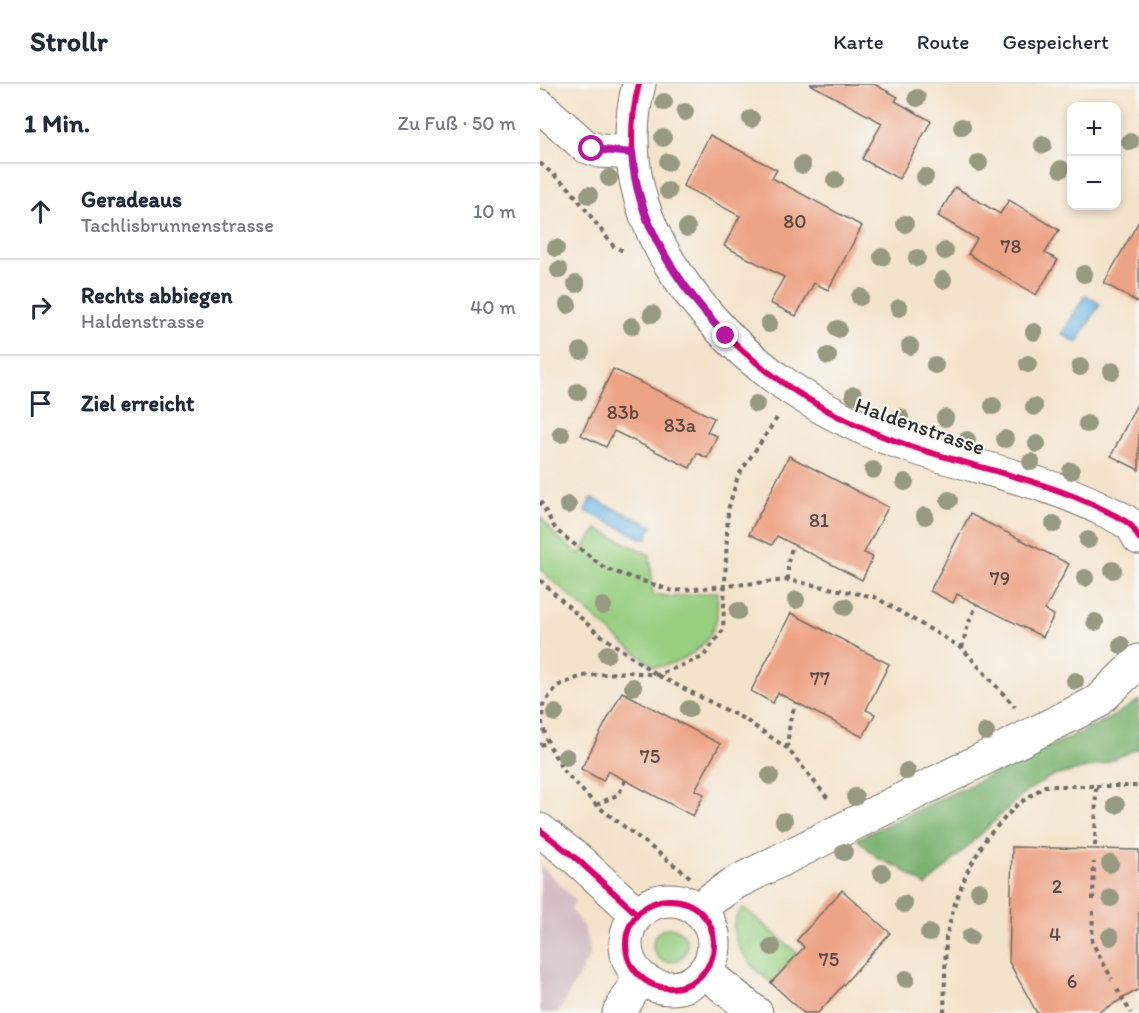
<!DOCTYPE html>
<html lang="de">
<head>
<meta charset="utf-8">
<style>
  body { margin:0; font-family:Itim,sans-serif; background:#f6f6f7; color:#1f2937 }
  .controls { position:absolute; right:18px; top:18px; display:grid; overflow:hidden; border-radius:12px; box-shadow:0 3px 9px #0003 }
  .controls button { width:54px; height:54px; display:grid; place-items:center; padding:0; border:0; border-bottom:2px solid #e0e1e3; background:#fff; color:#1f2937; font:30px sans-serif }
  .stop { position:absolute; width:18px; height:18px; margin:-14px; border:4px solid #b5179e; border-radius:50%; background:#fff }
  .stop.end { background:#b5179e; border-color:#fff; box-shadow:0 2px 6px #0008 }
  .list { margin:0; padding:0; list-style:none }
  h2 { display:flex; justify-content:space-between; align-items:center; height:78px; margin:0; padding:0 24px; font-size:26px }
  h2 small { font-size:20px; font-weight:400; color:#747a83 }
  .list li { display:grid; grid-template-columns:39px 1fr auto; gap:18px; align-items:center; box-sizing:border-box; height:96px; padding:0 24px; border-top:2px solid #e0e1e3 }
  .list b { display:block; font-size:22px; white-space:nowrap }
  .list p { margin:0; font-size:20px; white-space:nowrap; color:#747a83 }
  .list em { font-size:20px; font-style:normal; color:#747a83 }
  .icon { flex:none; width:33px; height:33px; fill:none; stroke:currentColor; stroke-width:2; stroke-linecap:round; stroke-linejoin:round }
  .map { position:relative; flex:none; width:599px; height:929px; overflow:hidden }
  header { display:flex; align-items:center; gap:36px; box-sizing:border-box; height:84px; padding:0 30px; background:#fff; border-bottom:2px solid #e0e1e3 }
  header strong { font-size:28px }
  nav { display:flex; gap:33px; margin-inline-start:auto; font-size:21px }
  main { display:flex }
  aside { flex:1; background:#fff }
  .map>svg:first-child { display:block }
  .industrial { fill:#d2bec2 }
  .green { fill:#97ce80; stroke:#617c56; stroke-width:1.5 }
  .forest { fill:#79b16e; stroke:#526e4c; stroke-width:1.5 }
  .water { fill:#6cb5e4; stroke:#4c7088; stroke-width:1.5 }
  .building { fill:#eda385 }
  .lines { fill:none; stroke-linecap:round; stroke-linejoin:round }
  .minor-casing { stroke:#716b63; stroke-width:35 }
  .tertiary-casing { stroke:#716b63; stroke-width:35 }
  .path { stroke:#716b63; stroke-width:4; stroke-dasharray:4.5 4.5; stroke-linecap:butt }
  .minor { stroke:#fff; stroke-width:33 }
  .tertiary { stroke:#fff; stroke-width:33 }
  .cycleway-casing { stroke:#f6f6f2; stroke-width:10 }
  .cycleway { stroke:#d6006c; stroke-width:6 }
  .tree { fill:#979981 }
  .route { stroke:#b5179e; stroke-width:8 }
  .labels { text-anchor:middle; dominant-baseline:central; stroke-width:4.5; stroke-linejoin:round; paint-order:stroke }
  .number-label { font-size:20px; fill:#5c4942 }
  .street-label { font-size:22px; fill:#2b2b2b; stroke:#f6f6f2 }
</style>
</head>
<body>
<header>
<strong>Strollr</strong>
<nav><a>Karte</a><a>Route</a><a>Gespeichert</a></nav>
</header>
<main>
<aside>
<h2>1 Min.<small>Zu Fuß · 50 m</small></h2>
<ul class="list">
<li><svg class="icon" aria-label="ahead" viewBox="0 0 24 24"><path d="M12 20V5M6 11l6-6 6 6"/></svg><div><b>Geradeaus</b><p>Tachlisbrunnenstrasse</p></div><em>10 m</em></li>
<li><svg class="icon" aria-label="right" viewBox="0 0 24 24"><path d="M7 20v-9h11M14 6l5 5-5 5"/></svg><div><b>Rechts abbiegen</b><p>Haldenstrasse</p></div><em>40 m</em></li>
<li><svg class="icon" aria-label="arrive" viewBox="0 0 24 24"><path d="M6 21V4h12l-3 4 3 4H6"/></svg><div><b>Ziel erreicht</b></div></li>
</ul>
</aside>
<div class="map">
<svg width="599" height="929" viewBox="0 0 599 929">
  <rect width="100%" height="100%" fill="#f6f6f2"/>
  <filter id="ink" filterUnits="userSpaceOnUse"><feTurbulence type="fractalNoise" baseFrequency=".0167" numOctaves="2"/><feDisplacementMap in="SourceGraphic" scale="12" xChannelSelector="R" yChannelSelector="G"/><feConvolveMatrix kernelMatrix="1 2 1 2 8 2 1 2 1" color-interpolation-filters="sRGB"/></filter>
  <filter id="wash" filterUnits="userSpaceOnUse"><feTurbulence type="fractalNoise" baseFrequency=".008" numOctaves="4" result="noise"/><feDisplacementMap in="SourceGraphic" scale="24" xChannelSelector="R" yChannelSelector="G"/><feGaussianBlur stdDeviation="1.35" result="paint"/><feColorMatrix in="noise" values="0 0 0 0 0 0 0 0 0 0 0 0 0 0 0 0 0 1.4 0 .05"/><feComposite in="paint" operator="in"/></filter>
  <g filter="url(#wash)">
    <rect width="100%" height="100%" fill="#f4e3cb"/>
    <polygon class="industrial" points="0,780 35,816 31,826 43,842 49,861 49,873 18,929 0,929"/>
    <g class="green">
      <path d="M0,432L17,453L39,470L57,445L110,471L113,510L133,513L178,508C177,517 178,528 176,537C169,563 141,581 115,583L84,560L0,485Z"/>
      <path d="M204,824L258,870L231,899C213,884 175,847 204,824Z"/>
      <circle cx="130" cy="861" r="17"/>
    </g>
    <polygon class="forest" points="599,616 599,664 563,680 510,693 484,709 386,802 360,784 339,775 317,755 570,634"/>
    <g class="water">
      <polygon points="545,211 560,220 537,259 522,250"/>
      <polygon points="51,414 112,442 106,456 45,427"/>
    </g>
    <g id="blocks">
      <g class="building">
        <polygon points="270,0 334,0 358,13 355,17 391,37 359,95 322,75 342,39"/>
        <polygon points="170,51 237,86 232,94 322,142 288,206 274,199 256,232 230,219 244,193 184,162 200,132 143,102"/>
        <polygon points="415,103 460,130 469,116 519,146 505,169 518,176 496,211 428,170 437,155 398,132"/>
        <polygon points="599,137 599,219 564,199"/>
        <polygon points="73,285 174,334 167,348 177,352 167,374 157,369 150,384 74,347 66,363 41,351"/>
        <polygon points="599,316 599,386 571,372"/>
        <polygon points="249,372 348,423 324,469 333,473 322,496 237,452 232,461 209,450"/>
        <polygon points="430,430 529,480 505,526 514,531 503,553 417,510 413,519 390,507"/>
        <polygon points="251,529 349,580 326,626 335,630 323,653 238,609 233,619 211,607"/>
        <polygon points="82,608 180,660 155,706 164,710 153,732 68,687 63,697 41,685"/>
        <polygon points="472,763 599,766 599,905 558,929 497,929 469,878"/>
        <polygon points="302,806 350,849 278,929 264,929 231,899 264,863 257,856"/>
      </g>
    </g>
  </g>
  <g filter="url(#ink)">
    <use href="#blocks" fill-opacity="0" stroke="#716b63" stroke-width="1.5"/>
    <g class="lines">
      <defs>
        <g id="minor">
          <path d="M99,0C82,66 97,130 134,186C190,272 273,330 370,362C434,384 504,395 564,426C572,430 581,434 588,439C593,442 596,449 599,454"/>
          <polyline points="0,22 45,62 60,67 92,69"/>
          <polyline points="0,746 38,776 97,830"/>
          <polyline points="157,825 195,799 557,618 599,577"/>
        </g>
        <g id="tertiary">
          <circle cx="130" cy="860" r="44"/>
          <polyline points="165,888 216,929"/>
          <polyline points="79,929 100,894"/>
        </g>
      </defs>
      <use href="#minor" class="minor-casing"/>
      <use href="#tertiary" class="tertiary-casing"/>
      <g class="path">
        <polyline points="0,79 30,105 74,163 86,168"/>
        <polyline points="0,417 16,446 66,485 133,507 248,496 335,513 422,564 475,623"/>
        <polyline points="0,496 55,547 117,591 204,635 247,664 290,717"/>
        <polyline points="248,496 248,478 253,460"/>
        <polyline points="422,564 428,540 437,520"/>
        <polyline points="0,661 8,659"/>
        <polyline points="247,664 250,637 256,618"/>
        <polyline points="556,702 599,702"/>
        <polyline points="56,721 79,710 85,696"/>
        <polyline points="150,793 56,721 22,685 8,659 2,639 3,621 17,602 42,592 89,588 117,591 163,573 183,546 188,426 198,392 237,334"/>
        <polyline points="553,816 554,778"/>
        <polyline points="553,827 552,858 572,895"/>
        <polyline points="577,905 591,929"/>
        <polyline points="404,929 406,853 414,822 428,786 447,753 477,721 505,702 556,702 555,766"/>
      </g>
      <use href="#minor" class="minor"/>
      <use href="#tertiary" class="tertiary"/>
      <defs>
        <g id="cycleway">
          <path d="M99,0C82,66 97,130 134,186C190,272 273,330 370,362C434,384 504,395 564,426C572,430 581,434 588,439C593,442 596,449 599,454"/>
          <polyline points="0,746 38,776 97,830"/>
          <circle cx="130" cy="860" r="44"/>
        </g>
      </defs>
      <use href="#cycleway" class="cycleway-casing"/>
      <use href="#cycleway" class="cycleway"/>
    </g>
    <g class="tree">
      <circle cx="377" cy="14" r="9"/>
      <circle cx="124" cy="18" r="9"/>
      <circle cx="145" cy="28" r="9"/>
      <circle cx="211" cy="35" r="9"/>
      <circle cx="422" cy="43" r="9"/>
      <circle cx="123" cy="54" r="9"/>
      <circle cx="590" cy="58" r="9"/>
      <circle cx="503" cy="61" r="9"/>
      <circle cx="128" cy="78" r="9"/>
      <circle cx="439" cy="79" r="9"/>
      <circle cx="262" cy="81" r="9"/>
      <circle cx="521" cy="85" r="9"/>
      <circle cx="385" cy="93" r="9"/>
      <circle cx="69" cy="94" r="9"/>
      <circle cx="295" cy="96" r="9"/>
      <circle cx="128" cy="107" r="9"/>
      <circle cx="49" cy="111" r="9"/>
      <circle cx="365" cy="140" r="9"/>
      <circle cx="147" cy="144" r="9"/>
      <circle cx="16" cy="164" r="9"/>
      <circle cx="405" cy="167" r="9"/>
      <circle cx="342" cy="173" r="9"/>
      <circle cx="377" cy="174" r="9"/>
      <circle cx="19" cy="186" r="9"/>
      <circle cx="544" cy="190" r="9"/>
      <circle cx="403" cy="196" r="9"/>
      <circle cx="36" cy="200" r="9"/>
      <circle cx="320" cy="213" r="9"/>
      <circle cx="28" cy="221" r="9"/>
      <circle cx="359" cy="224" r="9"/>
      <circle cx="112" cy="230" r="9"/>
      <circle cx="229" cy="240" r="9"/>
      <circle cx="92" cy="242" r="9"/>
      <circle cx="298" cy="245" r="9"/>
      <circle cx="494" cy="248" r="9"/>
      <circle cx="370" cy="262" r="9"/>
      <circle cx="41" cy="267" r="9"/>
      <circle cx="288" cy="272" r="9"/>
      <circle cx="488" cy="280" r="9"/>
      <circle cx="395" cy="281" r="9"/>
      <circle cx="540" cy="283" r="9"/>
      <circle cx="572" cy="287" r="9"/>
      <circle cx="38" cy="308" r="9"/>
      <circle cx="314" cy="311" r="9"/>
      <circle cx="216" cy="320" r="9"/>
      <circle cx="453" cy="322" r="9"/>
      <circle cx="494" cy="323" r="9"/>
      <circle cx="360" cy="333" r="9"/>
      <circle cx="405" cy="334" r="9"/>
      <circle cx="547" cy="340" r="9"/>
      <circle cx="21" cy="350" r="9"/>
      <circle cx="465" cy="355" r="9"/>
      <circle cx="427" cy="356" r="9"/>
      <circle cx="497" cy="360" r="9"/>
      <circle cx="491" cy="378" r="9"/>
      <circle cx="333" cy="386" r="9"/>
      <circle cx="531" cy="387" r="9"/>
      <circle cx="365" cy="398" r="9"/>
      <circle cx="409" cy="416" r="9"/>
      <circle cx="28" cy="421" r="9"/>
      <circle cx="385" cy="432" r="9"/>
      <circle cx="514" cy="440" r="9"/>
      <circle cx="548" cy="456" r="9"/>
      <circle cx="573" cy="486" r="9"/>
      <circle cx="545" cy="494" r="9"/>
      <circle cx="256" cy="516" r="9"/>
      <circle cx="63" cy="522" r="9"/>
      <circle cx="305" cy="523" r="9"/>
      <circle cx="198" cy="527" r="9"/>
      <circle cx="555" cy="538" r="9"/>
      <circle cx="581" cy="561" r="9"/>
      <circle cx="67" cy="570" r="9"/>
      <circle cx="535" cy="597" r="9"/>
      <circle cx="93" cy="603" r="9"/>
      <circle cx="149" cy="625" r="9"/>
      <circle cx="15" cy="629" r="9"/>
      <circle cx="446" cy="648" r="9"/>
      <circle cx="26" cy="673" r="9"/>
      <circle cx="367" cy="687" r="9"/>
      <circle cx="230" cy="692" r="9"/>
      <circle cx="315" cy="713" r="9"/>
      <circle cx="576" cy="721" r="9"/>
      <circle cx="244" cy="737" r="9"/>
      <circle cx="304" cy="768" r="9"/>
      <circle cx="570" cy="780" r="9"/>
      <circle cx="342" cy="789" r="9"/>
      <circle cx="439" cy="807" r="9"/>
      <circle cx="571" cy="814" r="9"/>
      <circle cx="364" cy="820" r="9"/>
      <circle cx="389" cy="849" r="9"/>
      <circle cx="430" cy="853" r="9"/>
      <circle cx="570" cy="853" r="9"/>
      <circle cx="232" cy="863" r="9"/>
      <circle cx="366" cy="895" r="9"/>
    </g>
  </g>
  <g class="lines" filter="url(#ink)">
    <path class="route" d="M52,65L92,69C97,141 138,200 186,252"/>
  </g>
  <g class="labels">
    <g class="number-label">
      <text x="255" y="137">80</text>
      <text x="471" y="162">78</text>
      <text x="83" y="328">83b</text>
      <text x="140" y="341">83a</text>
      <text x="279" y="436">81</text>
      <text x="460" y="494">79</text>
      <text x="280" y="594">77</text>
      <text x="110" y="672">75</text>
      <text x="517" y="802">2</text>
      <text x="515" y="850">4</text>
      <text x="289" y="875">75</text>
      <text x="532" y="897">6</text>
    </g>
    <g class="street-label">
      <text transform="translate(380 342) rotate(19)">Haldenstrasse</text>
    </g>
  </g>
</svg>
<div class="controls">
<button>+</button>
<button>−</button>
</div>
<div class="stop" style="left:52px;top:65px"></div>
<div class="stop end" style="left:186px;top:252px"></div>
</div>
</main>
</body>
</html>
